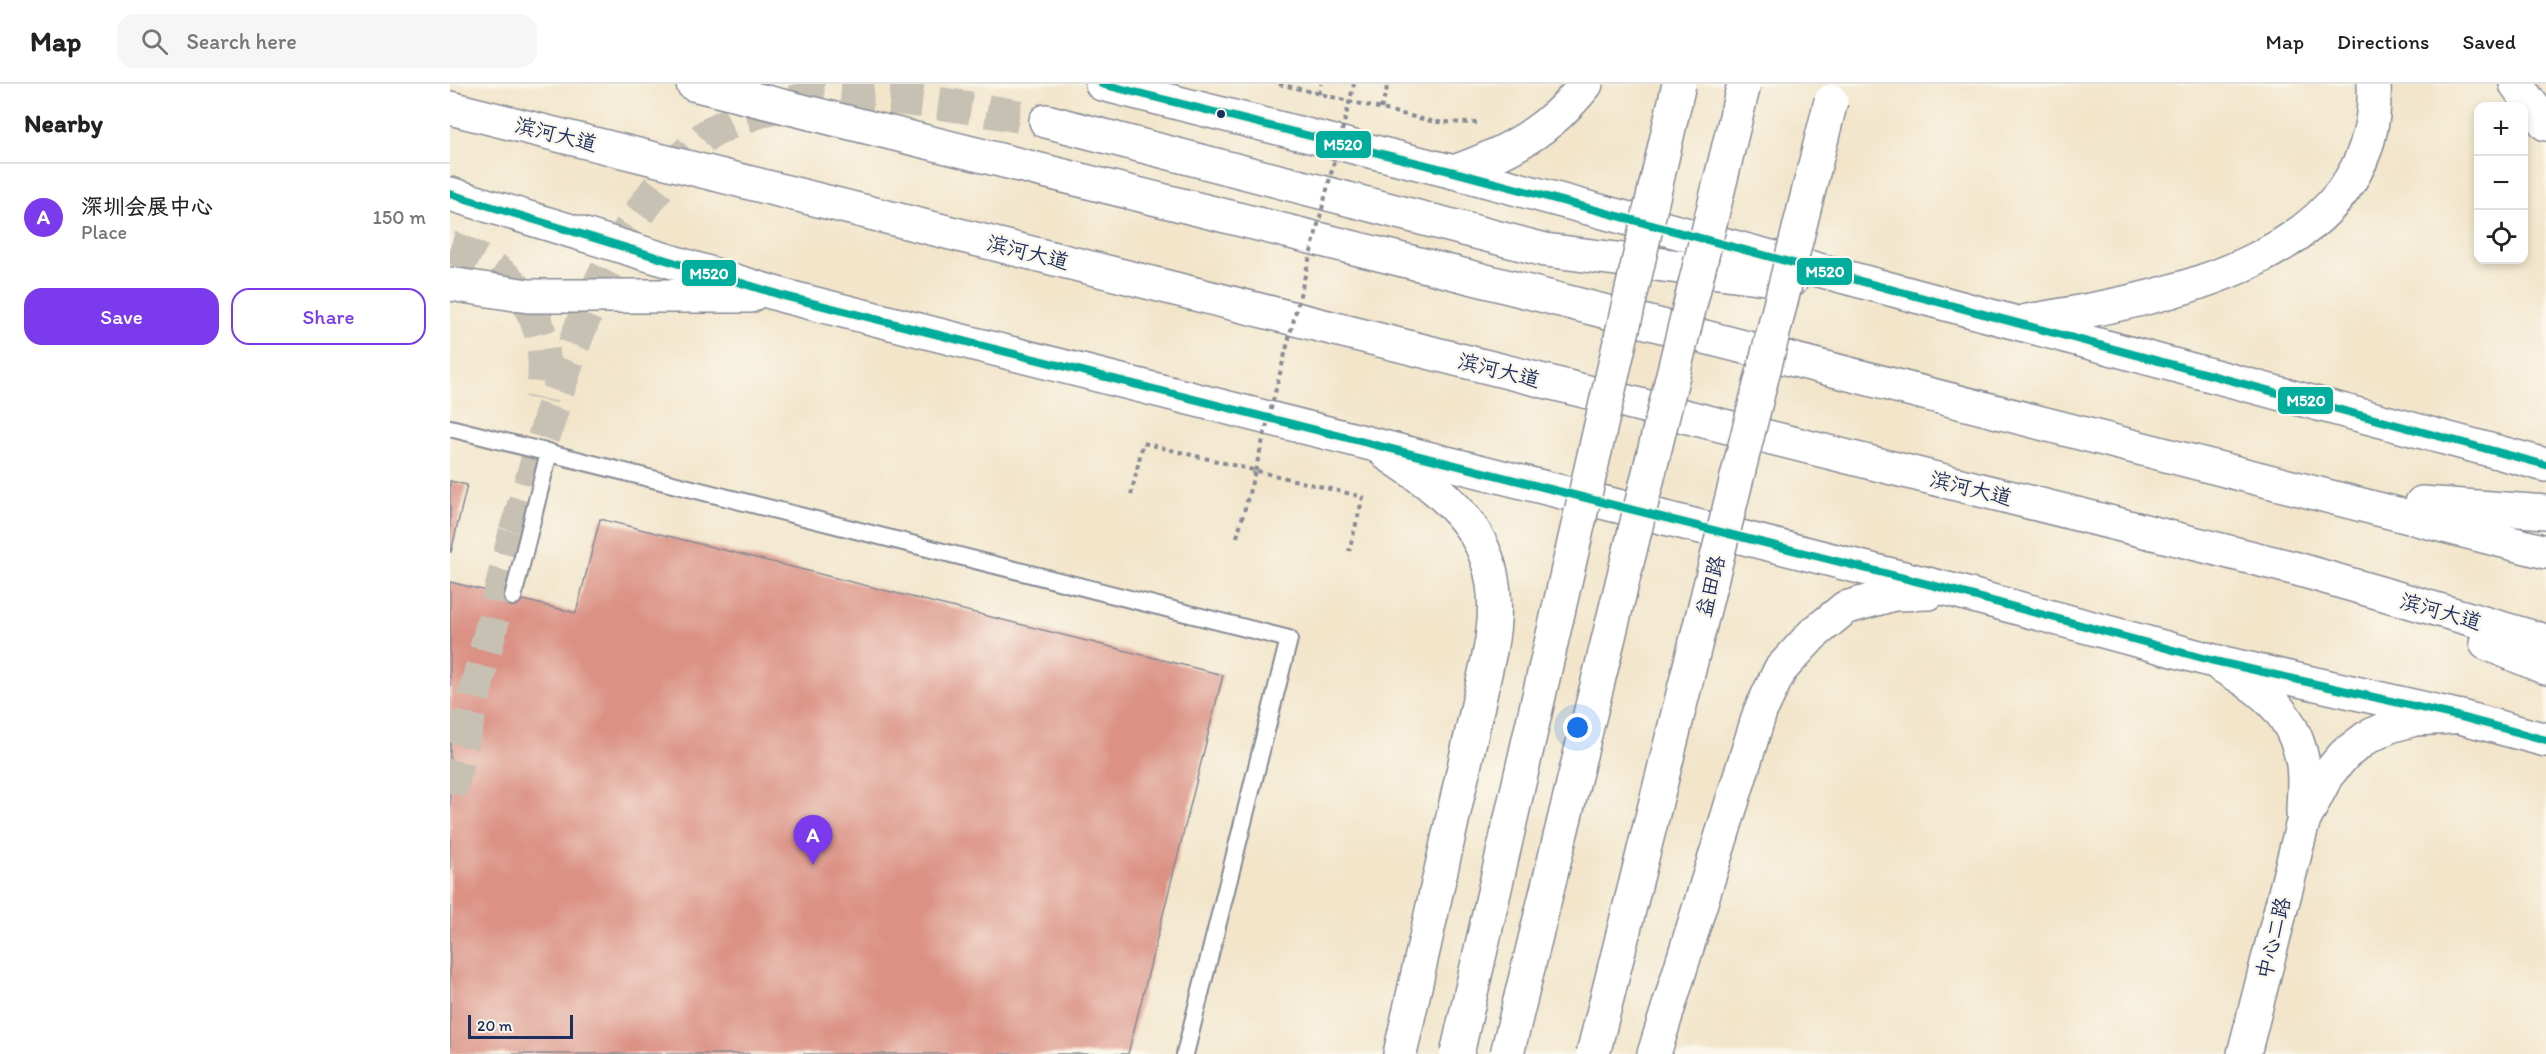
<!DOCTYPE html>
<html lang="en">
<head>
<meta charset="utf-8">
<style>
  body { margin:0; font-family:Itim,"LXGW WenKai TC",sans-serif; background:#f6f6f6; color:#222 }
  .controls { position:absolute; right:18px; top:18px; display:grid; overflow:hidden; border-radius:12px; box-shadow:0 3px 9px #0003 }
  .controls button { width:54px; height:54px; display:grid; place-items:center; padding:0; border:0; border-bottom:2px solid #e0e0e0; background:#fff; color:#222; font:30px sans-serif }
  .scale { position:absolute; left:18px; bottom:15px; width:105px; box-sizing:border-box; padding-left:6px; border:3px solid #1b2f5e; border-top:0; font-size:16px; line-height:21px; white-space:nowrap; color:#1b2f5e; -webkit-text-stroke:4px #fbf7ec; paint-order:stroke }
  .you { position:absolute; left:1128px; top:644px; width:21px; height:21px; margin:-15px; border:4px solid #fff; border-radius:50%; background:#1a73e8; box-shadow:0 0 0 9px #1a73e833 }
  .badge { display:grid; place-items:center; width:39px; height:39px; border-radius:50%; background:#7c3aed; color:#fff; font-size:20px; font-weight:700 }
  .pin { position:absolute; translate:-50% -50px; filter:drop-shadow(0 2px 3px #0008) }
  .pin::after { content:''; position:absolute; top:32px; width:21px; height:18px; background:inherit; clip-path:polygon(0 0,100% 0,50% 100%) }
  .list { margin:0; padding:0; list-style:none }
  h2 { display:flex; justify-content:space-between; align-items:center; height:78px; margin:0; padding:0 24px; font-size:26px }
  h2 small { font-size:20px; font-weight:400; color:#767676 }
  .list li { display:grid; grid-template-columns:39px 1fr auto; gap:18px; align-items:center; box-sizing:border-box; height:108px; padding:0 24px; border-top:2px solid #e0e0e0 }
  .list b { display:block; font-size:22px; white-space:nowrap }
  .list p { margin:0; font-size:20px; white-space:nowrap; color:#767676 }
  .list em { font-size:20px; font-style:normal; color:#767676 }
  .actions { display:flex; gap:12px; padding:18px 24px }
  .actions a { flex:1; padding:14px 0; border:2px solid #7c3aed; border-radius:18px; text-align:center; font-size:21px; color:#7c3aed }
  .actions .main { background:#7c3aed; color:#fff }
  .icon { flex:none; width:33px; height:33px; fill:none; stroke:currentColor; stroke-width:2; stroke-linecap:round; stroke-linejoin:round }
  .map { position:relative; flex:none; width:2096px; height:970px; overflow:hidden }
  header { display:flex; align-items:center; gap:36px; box-sizing:border-box; height:84px; padding:0 30px; background:#fff; border-bottom:2px solid #e0e0e0 }
  header strong { font-size:28px }
  nav { display:flex; gap:33px; margin-inline-start:auto; font-size:21px }
  .search { width:420px; height:54px; background:#f6f6f6; display:flex; align-items:center; gap:15px; box-sizing:border-box; padding:0 21px; border-radius:18px; color:#767676; font-size:22px }
  main { display:flex }
  aside { flex:1; background:#fff }
  .map>svg:first-child { display:block }
  .building { fill:#db9285 }
  .lines { fill:none; stroke-linecap:round; stroke-linejoin:round }
  .tertiary-tunnel { stroke:#c7c1b4; stroke-width:33; stroke-dasharray:33 16; stroke-linecap:butt }
  .primary-tunnel { stroke:#c7c1b4; stroke-width:33; stroke-dasharray:33 16; stroke-linecap:butt }
  .service-casing { stroke:#868a94; stroke-width:20 }
  .minor-casing { stroke:#868a94; stroke-width:36 }
  .primary-casing { stroke:#868a94; stroke-width:36 }
  .trunk-casing { stroke:#868a94; stroke-width:36 }
  .path { stroke:#868a94; stroke-width:4; stroke-dasharray:4.5 4.5; stroke-linecap:butt }
  .service { stroke:#fff; stroke-width:16 }
  .minor { stroke:#fff; stroke-width:33 }
  .primary { stroke:#fff; stroke-width:33 }
  .trunk { stroke:#fff; stroke-width:33 }
  .primary-bridge-casing { stroke:#868a94; stroke-width:36; stroke-linecap:butt }
  .path-bridge { stroke:#868a94; stroke-width:4; stroke-dasharray:4.5 4.5; stroke-linecap:butt }
  .primary-bridge { stroke:#fff; stroke-width:33 }
  .bus-1-casing { stroke:#fbf7ec; stroke-width:12 }
  .bus-1 { stroke:#01ad9c; stroke-width:8 }
  .bus-dot { fill:#1b2f5e; stroke:#fbf7ec; stroke-width:2 }
  .labels { text-anchor:middle; dominant-baseline:central; stroke-width:5; stroke-linejoin:round; paint-order:stroke }
  .street-label { font-size:21px; fill:#1b2f5e; stroke:#fbf7ec }
  .line-badge { stroke:#fbf7ec; stroke-width:2 }
  .badge-label { font-size:16px; text-anchor:middle; font-weight:bold; fill:#fff }
</style>
</head>
<body>
<header>
<strong>Map</strong>
<div class="search"><svg class="icon" aria-label="search" viewBox="0 0 24 24"><circle cx="10" cy="10" r="6"/><path d="M15 15l6 6"/></svg>Search here</div>
<nav><a>Map</a><a>Directions</a><a>Saved</a></nav>
</header>
<main>
<aside>
<h2>Nearby<small></small></h2>
<ul class="list">
<li><span class="badge">A</span><div><b>深圳会展中心</b><p>Place</p></div><em>150 m</em></li>
</ul>
<div class="actions"><a class="main">Save</a><a>Share</a></div>
</aside>
<div class="map">
<svg width="2096" height="970" viewBox="0 0 2096 970">
  <rect width="100%" height="100%" fill="#fbf7ec"/>
  <filter id="ink" filterUnits="userSpaceOnUse"><feTurbulence type="fractalNoise" baseFrequency=".0167" numOctaves="2"/><feDisplacementMap in="SourceGraphic" scale="12" xChannelSelector="R" yChannelSelector="G"/><feConvolveMatrix kernelMatrix="1 2 1 2 8 2 1 2 1" color-interpolation-filters="sRGB"/></filter>
  <filter id="wash" filterUnits="userSpaceOnUse"><feTurbulence type="fractalNoise" baseFrequency=".008" numOctaves="4" result="noise"/><feDisplacementMap in="SourceGraphic" scale="24" xChannelSelector="R" yChannelSelector="G"/><feGaussianBlur stdDeviation="1.35" result="paint"/><feColorMatrix in="noise" values="0 0 0 0 0 0 0 0 0 0 0 0 0 0 0 0 0 1.4 0 .05"/><feComposite in="paint" operator="in"/></filter>
  <g filter="url(#wash)">
    <rect width="100%" height="100%" fill="#f2e5ca"/>
    <g id="blocks">
      <g class="building">
        <polygon points="0,397 17,401 1,468 0,468"/>
        <polygon points="150,435 773,591 678,970 0,970 0,498 126,529"/>
      </g>
    </g>
  </g>
  <g filter="url(#ink)">
    <use href="#blocks" fill-opacity="0" stroke="#868a94" stroke-width="1.5"/>
    <g class="lines">
      <polyline class="tertiary-tunnel" points="0,709 65,448"/>
      <g class="primary-tunnel">
        <path d="M0,163C73,188 105,240 91,316"/>
        <path d="M65,448C104,328 126,212 204,109C219,90 236,67 256,52C276,37 341,16 367,12C378,11 391,13 403,13C468,13 532,26 596,37"/>
      </g>
      <defs>
        <g id="service">
          <polyline points="0,344 839,555 735,970"/>
          <polyline points="63,513 99,368"/>
        </g>
        <g id="minor">
          <path d="M1770,581C1810,603 1842,627 1852,675C1856,693 1853,712 1853,730"/>
          <polyline points="1794,970 1853,738 1877,691 1895,670 1916,654 1940,642 1965,635 2002,633"/>
        </g>
        <g id="primary">
          <polyline points="652,0 1004,88 2096,381"/>
          <polyline points="2066,0 2096,40"/>
          <polyline points="596,37 1095,166 1341,197"/>
          <path d="M1004,88C1059,68 1099,47 1136,0"/>
          <polyline points="0,110 334,212 1505,507 1760,576 2007,632 2096,656"/>
          <polyline points="0,200 78,212 300,212"/>
          <path d="M1577,237C1709,216 1932,176 1924,0"/>
          <path d="M937,370C1017,422 1059,467 1040,567L950,970"/>
          <polyline points="1204,970 1310,628 1330,586 1362,551 1395,524 1444,510 1479,509"/>
        </g>
        <g id="trunk">
          <polyline points="243,0 969,180 2096,468"/>
          <polyline points="0,24 1847,485 2096,557"/>
          <polyline points="1972,419 2096,428"/>
          <polyline points="2036,559 2096,584"/>
        </g>
      </defs>
      <use href="#service" class="service-casing"/>
      <use href="#minor" class="minor-casing"/>
      <use href="#primary" class="primary-casing"/>
      <use href="#trunk" class="trunk-casing"/>
      <g class="path">
        <polyline points="829,0 985,38 1028,39"/>
        <polyline points="869,10 871,0"/>
        <polyline points="931,25 938,0"/>
        <polyline points="681,411 693,359 913,413 899,467"/>
        <polyline points="787,453 805,387"/>
      </g>
      <use href="#service" class="service"/>
      <use href="#minor" class="minor"/>
      <use href="#primary" class="primary"/>
      <use href="#trunk" class="trunk"/>
      <defs>
        <g id="primary-bridge">
          <polyline points="1007,970 1229,0"/>
          <polyline points="1057,970 1294,0"/>
          <polyline points="1143,970 1381,17"/>
        </g>
      </defs>
      <use href="#primary-bridge" class="primary-bridge-casing"/>
      <polyline class="path-bridge" points="805,387 904,0"/>
      <use href="#primary-bridge" class="primary-bridge"/>
      <defs>
        <g id="bus-1">
          <polyline points="652,0 1004,88 2096,381"/>
          <polyline points="0,110 334,212 1505,507 1760,576 2007,632 2096,656"/>
        </g>
      </defs>
      <use href="#bus-1" class="bus-1-casing"/>
      <use href="#bus-1" class="bus-1"/>
    </g>
  </g>
  <circle class="bus-dot" cx="771" cy="30" r="5"/>
  <g class="labels">
    <g class="street-label">
      <text transform="translate(106 50) rotate(14)">滨河大道</text>
      <text transform="translate(578 168) rotate(14)">滨河大道</text>
      <text transform="translate(1049 286) rotate(14)">滨河大道</text>
      <text transform="translate(1521 404) rotate(14)">滨河大道</text>
      <text transform="translate(1260 502) rotate(-76)">益田路</text>
      <text transform="translate(1991 527) rotate(16)">滨河大道</text>
      <text transform="translate(1823 854) rotate(-76)">中心二路</text>
    </g>
  </g>
  <g class="line-badge">
    <rect x="865" y="46" width="57" height="29" rx="6" fill="#01ad9c"/>
    <rect x="1346" y="173" width="57" height="29" rx="6" fill="#01ad9c"/>
    <rect x="231" y="175" width="56" height="28" rx="6" fill="#01ad9c"/>
    <rect x="1827" y="302" width="57" height="29" rx="6" fill="#01ad9c"/>
  </g>
  <g class="badge-label">
    <text x="893" y="66">M520</text>
    <text x="1375" y="193">M520</text>
    <text x="259" y="195">M520</text>
    <text x="1856" y="322">M520</text>
  </g>
</svg>
<div class="controls">
<button>+</button>
<button>−</button>
<button><svg class="icon" aria-label="locate" viewBox="0 0 24 24"><circle cx="12" cy="12" r="6"/><path d="M12 2v4M12 18v4M2 12h4M18 12h4"/></svg></button>
</div>
<div class="scale">20 m</div>
<div class="you"></div>
<div class="pin badge" style="left:363px;top:781px">A</div>
</div>
</main>
</body>
</html>
